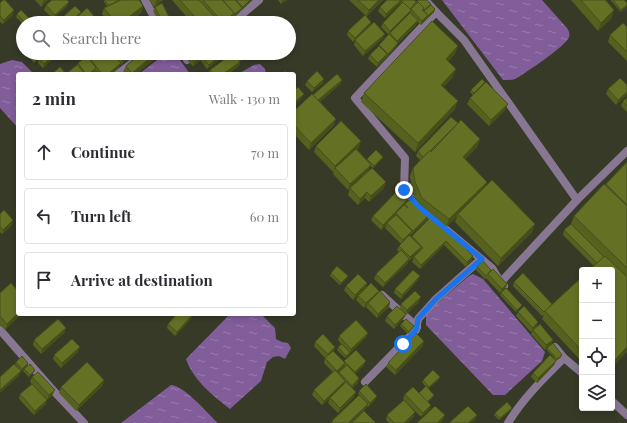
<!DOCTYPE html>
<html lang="en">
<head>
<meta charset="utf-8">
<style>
  body { margin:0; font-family:"Playfair Display",serif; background:#f7f7f7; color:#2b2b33 }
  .controls { position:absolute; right:12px; bottom:12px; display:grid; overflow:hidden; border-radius:4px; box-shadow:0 2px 6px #0003 }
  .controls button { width:36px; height:36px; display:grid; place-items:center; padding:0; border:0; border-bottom:1px solid #e1e1e2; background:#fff; color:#2b2b33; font:20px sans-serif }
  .stop { position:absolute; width:12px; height:12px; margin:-9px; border:3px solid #1a73e8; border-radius:50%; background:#fff }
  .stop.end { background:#1a73e8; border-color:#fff; box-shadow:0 1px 4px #0008 }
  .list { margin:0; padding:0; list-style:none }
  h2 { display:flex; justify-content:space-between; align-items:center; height:52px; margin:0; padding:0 16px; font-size:17px }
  h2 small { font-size:13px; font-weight:400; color:#7c7c81 }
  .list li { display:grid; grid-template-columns:26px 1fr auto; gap:12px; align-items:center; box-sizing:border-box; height:56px; margin:0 8px 8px; padding:0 8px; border:1px solid #e1e1e2; border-radius:4px }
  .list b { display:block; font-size:15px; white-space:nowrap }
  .list em { font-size:13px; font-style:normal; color:#7c7c81 }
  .icon { flex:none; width:22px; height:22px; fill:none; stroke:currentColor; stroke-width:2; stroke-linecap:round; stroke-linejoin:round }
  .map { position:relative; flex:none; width:627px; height:423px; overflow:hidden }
  .search { position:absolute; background:#fff; box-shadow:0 2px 6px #0003; left:16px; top:16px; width:280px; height:44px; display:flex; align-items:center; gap:10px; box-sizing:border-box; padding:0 14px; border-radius:22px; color:#7c7c81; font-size:15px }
  .panel { position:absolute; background:#fff; box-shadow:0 2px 6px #0003; left:16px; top:72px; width:280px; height:244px; border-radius:4px }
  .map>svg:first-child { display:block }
  .water { fill:url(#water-ripples) }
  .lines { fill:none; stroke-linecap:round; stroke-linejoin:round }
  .minor { stroke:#887793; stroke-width:8 }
  .wall { fill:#566120 }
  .shaded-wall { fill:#464f1a }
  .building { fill:#647125; stroke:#464f1a }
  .route { stroke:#1a73e8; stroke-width:5 }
</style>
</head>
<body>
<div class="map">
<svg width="627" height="423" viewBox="0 0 627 423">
  <defs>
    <pattern id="water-ripples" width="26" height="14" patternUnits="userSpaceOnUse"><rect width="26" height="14" fill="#815d9a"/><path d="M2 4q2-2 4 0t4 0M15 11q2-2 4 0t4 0" fill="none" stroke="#987cac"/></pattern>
  </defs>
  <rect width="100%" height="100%" fill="#363a27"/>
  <g class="water">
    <path d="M442,0H542L567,28C569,31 570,34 569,37C566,46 524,74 515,79C512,80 507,80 503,80Z"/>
    <polygon points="166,53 175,53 190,74 139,74"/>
    <polygon points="12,60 22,62 34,74 18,74 18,128 0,108 0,64"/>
    <polygon points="260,64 265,69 266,74 238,74 254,65"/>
    <polygon points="473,274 483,279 545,352 542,361 505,395 493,395 426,325 426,313 469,276"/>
    <path d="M230,314H261L275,328L276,339L282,342L288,343L291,348L285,359L279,356L273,357L267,362L261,381L230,409C213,396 193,380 186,359Z"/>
    <path d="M171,385C185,386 207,413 218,423H121Z"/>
  </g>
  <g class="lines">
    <g class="minor">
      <polyline points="145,0 157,23"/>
      <polyline points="425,0 436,12 355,98 405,158 404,190 418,206 492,268 498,278"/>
      <polyline points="436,12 464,40 577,200"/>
      <polyline points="232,23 259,0"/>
      <polyline points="187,60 196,53"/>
      <polyline points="118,74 145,53"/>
      <polyline points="504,286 501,282 577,200 627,151"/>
      <polyline points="382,295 417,327"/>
      <polyline points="0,330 50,387 84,423"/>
      <polyline points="564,358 582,373"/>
      <polyline points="365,382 416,330 418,319 436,299 481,259"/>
      <polyline points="612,401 627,415"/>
      <path d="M508,423C523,398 544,378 564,358L555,347"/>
    </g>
  </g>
  <g class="wall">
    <polygon points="35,0 48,0 41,7"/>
    <polygon points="104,0 143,6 141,13 127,23 108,23 108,22 102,14 104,8 107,6 104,2"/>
    <polygon points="149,0 163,0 154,7"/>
    <polygon points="172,0 252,0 241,11 241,10 240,12 233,18 232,17 231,19 227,23 192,23"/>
    <polygon points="278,0 287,0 281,4"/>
    <polygon points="349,0 383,0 366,17 371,22 370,26 383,38 363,56 354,45 355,40 353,42 347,35 348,31 365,15"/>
    <polygon points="387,0 416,0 415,1 416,2 416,5 416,2 431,4 430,6 435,9 434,12 421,25 417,22 416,25 398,43 396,47 377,67 368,59 370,55 389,35 381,27 383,23 400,5 400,3 385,18 378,11 380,7"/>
    <polygon points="571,0 606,0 614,10 611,19 598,31"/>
    <polygon points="611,0 624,0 627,3 621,12 611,1"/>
    <polygon points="0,3 13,15 3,24 0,22"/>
    <polygon points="46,5 67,6 53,19 44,10"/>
    <polygon points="155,7 172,23 159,23 153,11"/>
    <polygon points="81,12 80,14 94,16 93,20 90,23 73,23 74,20 71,23 64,23 66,21 63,18 64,16"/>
    <polygon points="17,14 34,23 23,23 23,24 16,17"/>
    <polygon points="627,27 627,61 608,42 610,35"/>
    <polygon points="25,53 59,53 43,68 38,63 39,59 34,63"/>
    <polygon points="110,53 134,53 121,65 120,64 119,67 111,74 94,74 96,73 95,71 92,74 67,74 67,73 77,65 78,63 91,61 91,60 112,57 113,56"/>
    <polygon points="141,53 162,53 136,74 125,74 123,72 126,66"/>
    <polygon points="195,53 252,53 247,57 246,55 246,56 240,61 240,62 239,66 228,74 208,74 210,70 224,60 222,57 207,69 201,61 201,60 193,66 188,61 190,57"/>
    <polygon points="455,54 448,61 453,77 443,87 455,109 415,152 361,102 364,93"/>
    <polygon points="342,80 340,84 320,102 334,125 309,150 294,134 294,111 313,95"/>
    <polygon points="307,81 323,83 312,92 305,85"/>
    <polygon points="627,85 616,105 606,94 608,89"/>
    <polygon points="471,90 508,104 505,110 489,126 467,104 470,98 473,95 470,92"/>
    <polygon points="627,98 627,112 621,106 623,101"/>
    <polygon points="458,123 480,139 477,147 465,159 487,182 485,187 532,232 498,266 455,222 457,217 446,227 429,214 430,214 428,219 411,235 411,234 410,236 411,238 412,236 431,217 472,260 466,267 444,245 420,269 412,262 414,257 420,251 420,250 419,252 408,261 408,263 383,287 374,279 376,274 399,252 397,250 399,246 401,244 385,228 387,224 381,230 371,220 373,216 409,198 407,202 417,202 412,190 410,176 413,168 420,160 416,156 418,151"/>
    <polygon points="316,146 359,148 357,150 366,160 367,159 383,157 382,159 373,168 370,166 368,171 386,182 383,189 369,202 365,198 358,205 348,195 350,188 353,185 348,190 333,174 334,172 333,172 314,152"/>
    <polygon points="627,162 627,352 594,266 563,235 564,230 571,224 574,216 605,185"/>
    <polygon points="0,214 12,225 2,234 0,232"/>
    <polygon points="477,267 491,270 507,284 505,289 500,293 486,278 487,277 485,279 476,270"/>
    <polygon points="331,273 348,276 347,278 340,285 330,276"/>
    <polygon points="420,276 418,280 401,299 394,293 395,289"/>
    <polygon points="582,277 582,362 542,319 544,315 542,316 513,286 514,282 552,305"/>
    <polygon points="367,283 366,288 353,300 344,290 346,286"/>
    <polygon points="0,293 18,314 5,330 0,325"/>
    <polygon points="501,293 522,305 521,307 516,312 500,295"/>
    <polygon points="378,294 390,302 389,307 377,318 366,307 368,304 364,308 356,300 358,296"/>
    <polygon points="419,302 405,314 404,318 394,329 385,321 387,316 400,308 401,304"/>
    <polygon points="518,312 553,340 551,344 545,350 531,334 533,331 531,332 516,316"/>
    <polygon points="191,319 175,336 167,328 168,324"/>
    <polygon points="401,324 414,326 413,328 408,334 400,326"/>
    <polygon points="65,332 41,354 33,345 34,340"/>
    <polygon points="368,333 366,337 350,353 349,355 345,358 337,350 338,347 341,344 338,340 339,336"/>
    <polygon points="315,342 334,352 344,362 344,361 364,365 355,374 359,378 358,383 352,388 356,392 354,397 338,413 328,403 330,398 337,392 322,405 312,395 314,390 333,372 324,363 325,358 314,346"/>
    <polygon points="423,346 395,375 386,367 388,363"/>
    <polygon points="547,348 561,357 556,361 554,365 537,383 531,377 533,373 554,358 547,350"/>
    <polygon points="78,352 61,368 53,359 54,355"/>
    <polygon points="16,362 28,363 28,365 21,371 15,364"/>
    <polygon points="24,369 35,370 34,372 29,377 23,371"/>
    <polygon points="32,377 53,394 47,400 30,382"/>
    <polygon points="440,377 439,379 428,389 434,395 433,397 428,402 431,405 429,410 421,417 403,399 405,394 419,393 426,387 422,382 423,380"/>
    <polygon points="104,380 102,386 76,411 59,393 61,387"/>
    <polygon points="359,391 375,400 368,407 367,406 366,408 358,417 376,423 331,423 332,421 358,396"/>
    <polygon points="20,394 46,404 34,415 19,399"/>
    <polygon points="512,408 511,410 499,420 494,415 495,413"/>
    <polygon points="387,415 414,416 407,423 389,423 386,420"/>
  </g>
  <g class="shaded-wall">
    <polygon points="44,0 48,0 41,7"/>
    <polygon points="157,0 163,0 154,7"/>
    <polygon points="250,0 252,0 241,11 243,7"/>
    <polygon points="282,0 287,0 281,4"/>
    <polygon points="379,0 383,0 366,17 369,10"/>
    <polygon points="401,0 404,0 385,18 386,14"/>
    <polygon points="69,2 67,6 53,19 55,15"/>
    <polygon points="627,5 627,7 621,12 621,10"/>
    <polygon points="143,6 141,13 127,23 121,23"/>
    <polygon points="242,8 240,12 233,18 235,14"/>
    <polygon points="435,9 434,12 427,19 428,16"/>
    <polygon points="14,10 13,15 3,24 4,20"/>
    <polygon points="411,10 409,14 390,33 389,35 390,31"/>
    <polygon points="614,10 611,19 598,31 601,23"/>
    <polygon points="81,12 80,15 71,23 70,23"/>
    <polygon points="234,13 231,19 227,23 222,23"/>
    <polygon points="428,15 426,20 421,25 422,21"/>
    <polygon points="94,16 93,20 90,23 87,23"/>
    <polygon points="418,20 416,25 396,45 397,41"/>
    <polygon points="371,22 370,27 353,42 355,38"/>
    <polygon points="385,34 383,38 363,56 365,51"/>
    <polygon points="398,43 396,47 386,58 388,54"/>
    <polygon points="458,46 455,54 443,67 446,59"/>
    <polygon points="42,53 45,53 34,63 36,59"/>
    <polygon points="56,53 59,53 43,68 44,64"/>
    <polygon points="131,53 134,53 121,65 123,61"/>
    <polygon points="156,53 162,53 136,74 131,74"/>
    <polygon points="206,53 209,53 202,57 201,60 193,66 194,62"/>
    <polygon points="223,53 227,53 223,55 222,57 207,69 209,65"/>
    <polygon points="246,53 247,53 246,56 239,61 240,57"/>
    <polygon points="249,53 252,53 247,57"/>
    <polygon points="387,54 386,59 377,67 378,63"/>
    <polygon points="240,62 239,66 228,74 223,74"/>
    <polygon points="121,63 119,67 111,74 108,74"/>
    <polygon points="96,68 94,72 92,74 89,74"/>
    <polygon points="456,69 453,77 438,93 441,85"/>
    <polygon points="324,79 323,83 312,92 314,88"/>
    <polygon points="342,80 340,84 317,105 318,100"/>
    <polygon points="627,92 627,95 616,105 618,100"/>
    <polygon points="304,94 302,98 294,106 294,103"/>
    <polygon points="458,101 455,109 415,152 418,143"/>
    <polygon points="508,104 505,110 489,126 491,120"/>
    <polygon points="336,119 334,125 309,150 311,143"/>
    <polygon points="480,139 477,147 460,165 463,157"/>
    <polygon points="361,141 359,148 336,169 335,168 333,172 335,166"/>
    <polygon points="383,157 382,159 373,168 374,166"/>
    <polygon points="371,165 368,171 348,190 350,184"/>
    <polygon points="386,182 383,189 369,202 371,196"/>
    <polygon points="487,182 484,190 458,214 457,217 446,227 449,219"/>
    <polygon points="367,192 365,198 358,205 360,199"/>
    <polygon points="409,198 407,202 396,213 395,215 381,230 383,225"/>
    <polygon points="430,214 428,219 411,235 413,231"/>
    <polygon points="13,220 12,225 2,234 3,230"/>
    <polygon points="535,224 532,232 498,266 501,258"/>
    <polygon points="412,231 410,235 401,244 403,240"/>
    <polygon points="446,241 444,245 420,269 421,265"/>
    <polygon points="421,247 419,252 409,262 410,257"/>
    <polygon points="473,256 472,260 466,267 467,262"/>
    <polygon points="409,259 408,263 383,287 385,283"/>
    <polygon points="348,276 347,278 340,285 341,283"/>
    <polygon points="420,276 418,280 401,299 402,295"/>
    <polygon points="367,283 366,288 353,300 355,295"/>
    <polygon points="507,284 505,289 500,293 502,289"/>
    <polygon points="379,291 377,295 368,303 364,308 366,303"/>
    <polygon points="421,297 419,302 406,315 407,310"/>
    <polygon points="390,302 389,307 377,318 378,314"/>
    <polygon points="522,305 521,307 516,312 517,310"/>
    <polygon points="18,313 18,314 22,314 5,330 7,324"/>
    <polygon points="193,314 191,319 175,336 177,332"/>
    <polygon points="406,314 404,318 394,329 395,325"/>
    <polygon points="538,322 537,327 531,332 533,328"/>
    <polygon points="66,328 65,332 41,354 42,349"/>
    <polygon points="368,333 366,337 350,353 349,355 345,358 346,356 350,353 351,349"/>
    <polygon points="553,340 551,344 545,350 546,345"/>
    <polygon points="424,341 423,346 395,375 396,370"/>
    <polygon points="80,347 78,352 61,368 62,363"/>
    <polygon points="335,347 334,351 326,359 328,354"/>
    <polygon points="627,347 627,352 612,368 612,363"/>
    <polygon points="562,355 561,357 556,361 557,359"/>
    <polygon points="366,361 364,365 353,376 355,372"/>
    <polygon points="556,361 554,365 537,383 538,378"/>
    <polygon points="28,363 28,365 21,371 22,369"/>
    <polygon points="345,363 344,368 336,375 337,371"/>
    <polygon points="35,370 34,372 29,377 30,375"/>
    <polygon points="21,371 19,376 0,393 0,390"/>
    <polygon points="440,377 439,379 428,389 429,387"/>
    <polygon points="359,378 358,383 350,390 352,386"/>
    <polygon points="104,380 102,386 76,411 79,405"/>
    <polygon points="345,381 343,385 322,405 324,401"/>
    <polygon points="55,390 53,394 47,400 49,395"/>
    <polygon points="356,392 354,397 338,413 340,408"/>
    <polygon points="434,395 433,397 426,405 426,402"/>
    <polygon points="377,396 375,400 368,407 370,403"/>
    <polygon points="47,400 46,404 34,415 35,411"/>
    <polygon points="368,404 366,408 351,423 348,423"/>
    <polygon points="431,405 429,410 421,417 423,413"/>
    <polygon points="512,408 511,410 499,420 500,418"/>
    <polygon points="415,412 414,416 407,423 404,423"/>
    <polygon points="445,415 443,420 440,423 437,423"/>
    <polygon points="477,415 475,420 471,423 468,423"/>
  </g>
  <g class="building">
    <polygon points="3,0 5,0 14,10 4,20 0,16 0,3"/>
    <polygon points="52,0 67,0 69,2 55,15 46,5"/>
    <polygon points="104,0 120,0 109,5"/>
    <polygon points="121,0 139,0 143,6 121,23 116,23 104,8"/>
    <polygon points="180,0 199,0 220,23 200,23"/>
    <polygon points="203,0 222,0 234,13 223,23"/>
    <polygon points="223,0 235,0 242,8 235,14"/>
    <polygon points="236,0 250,0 243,7"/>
    <polygon points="358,0 379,0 369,10"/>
    <polygon points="387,0 401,0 386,14 380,7"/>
    <polygon points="403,0 414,0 416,2 410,9 403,2 402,4 401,3"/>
    <polygon points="419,0 427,0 431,4 424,10 423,10 424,8 418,2 417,3 416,2"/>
    <polygon points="581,0 605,0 614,10 601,23"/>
    <polygon points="613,0 624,0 627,3 627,5 621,10"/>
    <polygon points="403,2 411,10 390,31 383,23"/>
    <polygon points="418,2 424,8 422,10 428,15 422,21 411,9"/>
    <polygon points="162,3 172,23 163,23 155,7"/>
    <polygon points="431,5 435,9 428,16 427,16 428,15 424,11"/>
    <polygon points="75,6 81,12 70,22 64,16"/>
    <polygon points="87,8 94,16 87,23 77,23 74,20"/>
    <polygon points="21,10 34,23 25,23 17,14"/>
    <polygon points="410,13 418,20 397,41 390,33"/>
    <polygon points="365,15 371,22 355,38 348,31"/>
    <polygon points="148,18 151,23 141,23"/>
    <polygon points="67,20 70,23 64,23"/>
    <polygon points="432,21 458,46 446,59 456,69 441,85 458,101 418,143 364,93"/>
    <polygon points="374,22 385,34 365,51 355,40"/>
    <polygon points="623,23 627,27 627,52 610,35"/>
    <polygon points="389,34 398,43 388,54 379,45"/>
    <polygon points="379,46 387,54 378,63 370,55"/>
    <polygon points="30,53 42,53 36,59"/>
    <polygon points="45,53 56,53 44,64 39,58"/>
    <polygon points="99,53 108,53 112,57 114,55 121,63 108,74 102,74 91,60"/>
    <polygon points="116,53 131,53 123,61"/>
    <polygon points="141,53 156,53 132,73 126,66"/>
    <polygon points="195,53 206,53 194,62 190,57"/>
    <polygon points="207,53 223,53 209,65 202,57"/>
    <polygon points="226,53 233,53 226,58 223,55"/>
    <polygon points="233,53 234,53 240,62 223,74 213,74 210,70"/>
    <polygon points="237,53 246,53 240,57"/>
    <polygon points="87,56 96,68 89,74 86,74 78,63"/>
    <polygon points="77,65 85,74 68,74 67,73"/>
    <polygon points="60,67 66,74 52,74"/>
    <polygon points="97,71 99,74 94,74"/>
    <polygon points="285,71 289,74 283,74"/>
    <polygon points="317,71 324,79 314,88 307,81"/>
    <polygon points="337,74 342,80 318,100 313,95"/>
    <polygon points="620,78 627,85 627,92 618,100 608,89"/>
    <polygon points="482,79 485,82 474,93 471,90"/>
    <polygon points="486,82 508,104 491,120 470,98"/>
    <polygon points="298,87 304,94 294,103 294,91"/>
    <polygon points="312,94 336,119 311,143 294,125 294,111"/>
    <polygon points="627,98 627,106 623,101"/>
    <polygon points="451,117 458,123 430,151 430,150 423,157 418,151"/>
    <polygon points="461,120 480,139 463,157 487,182 449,219 422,198 415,182 413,168 430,150 431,152"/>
    <polygon points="341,121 361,141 335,166 316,146"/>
    <polygon points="356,149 371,165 350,184 335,168"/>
    <polygon points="376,150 383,157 374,166 367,159"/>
    <polygon points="627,162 627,205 606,184"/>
    <polygon points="372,168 386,182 371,196 367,192 360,199 350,188"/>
    <polygon points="492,180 535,224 501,258 458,214"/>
    <polygon points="604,184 627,206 627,268 574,216"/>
    <polygon points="399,189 409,198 383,225 373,216"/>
    <polygon points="413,196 430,214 413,231 396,213 404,205 408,208 405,204"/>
    <polygon points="4,210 13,220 3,230 0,226 0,214"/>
    <polygon points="396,215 412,231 403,240 387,223"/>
    <polygon points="431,217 443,229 444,228 452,236 453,235 473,256 467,262 446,241 421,265 414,257 423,248 412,236"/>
    <polygon points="571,224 604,257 597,263 564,230"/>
    <polygon points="409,235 421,247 410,257 399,246"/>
    <polygon points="401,250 409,259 385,283 376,274"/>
    <polygon points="605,256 627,277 627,347 612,363 612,270 589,270"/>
    <polygon points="483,261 491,270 486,276 477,267"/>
    <polygon points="337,266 348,276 341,283 331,273"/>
    <polygon points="493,269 507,284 502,289 488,274"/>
    <polygon points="413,270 420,276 402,295 395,289"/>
    <polygon points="523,273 552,304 544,312 514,282"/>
    <polygon points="358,274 367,283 355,295 346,286"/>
    <polygon points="582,277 582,351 545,311"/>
    <polygon points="11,283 18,291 18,313 7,324 0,316 0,293"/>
    <polygon points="371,283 379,291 366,303 358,296"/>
    <polygon points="506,288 522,305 517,310 501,293"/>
    <polygon points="380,291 390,302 378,314 368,303"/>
    <polygon points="415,291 421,297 407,310 401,304"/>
    <polygon points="397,306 406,314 395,325 387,316"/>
    <polygon points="524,306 538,322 533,328 518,312"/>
    <polygon points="177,314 193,314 177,332 168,324"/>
    <polygon points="58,319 66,328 42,349 34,340"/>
    <polygon points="406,319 414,326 409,332 401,324"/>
    <polygon points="356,320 368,333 351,349 339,336"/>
    <polygon points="540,324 553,340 546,345 533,330"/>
    <polygon points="416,333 424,341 396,370 388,363"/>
    <polygon points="323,334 335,347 328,354 315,342"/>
    <polygon points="72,339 80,347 62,363 54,355"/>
    <polygon points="553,343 562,355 557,359 547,348"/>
    <polygon points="342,344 350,353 346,356 338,347"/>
    <polygon points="356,350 366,361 355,372 344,361"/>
    <polygon points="333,351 345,363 337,371 325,358"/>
    <polygon points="550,355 556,361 538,378 533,373"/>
    <polygon points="22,356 28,363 22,369 16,362"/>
    <polygon points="87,362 104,380 79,405 61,387"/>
    <polygon points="14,364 21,371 0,390 0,377"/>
    <polygon points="30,364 35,370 30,375 24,369"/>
    <polygon points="347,365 359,378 352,386 339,372"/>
    <polygon points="335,370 345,381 324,401 314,390"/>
    <polygon points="433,370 440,377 429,387 423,380"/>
    <polygon points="38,372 55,390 49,395 32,377"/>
    <polygon points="346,382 356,392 340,408 330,398"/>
    <polygon points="32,384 47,400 35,411 20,394"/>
    <polygon points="366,384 377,396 370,403 359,391"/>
    <polygon points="426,386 434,395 427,402 419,393"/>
    <polygon points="413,387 431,405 423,413 405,394"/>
    <polygon points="359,395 368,404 348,423 334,423 332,421"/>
    <polygon points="404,400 415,412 404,423 394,423 387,415"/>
    <polygon points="507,402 512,408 500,418 495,413"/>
    <polygon points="435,406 445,415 437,423 417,423"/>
    <polygon points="468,406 477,415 468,423 449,423"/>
    <polygon points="364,411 376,423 352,423"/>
  </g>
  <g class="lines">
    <polyline class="route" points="403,344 416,330 418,319 436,299 482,259 418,206 404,190"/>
  </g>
</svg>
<div class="controls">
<button>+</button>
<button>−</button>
<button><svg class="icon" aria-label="locate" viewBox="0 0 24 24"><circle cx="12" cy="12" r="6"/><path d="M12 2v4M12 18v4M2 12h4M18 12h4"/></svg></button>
<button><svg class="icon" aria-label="layers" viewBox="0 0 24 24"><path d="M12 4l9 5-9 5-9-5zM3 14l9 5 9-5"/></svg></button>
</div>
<div class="stop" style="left:403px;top:344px"></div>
<div class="stop end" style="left:404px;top:190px"></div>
<div class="search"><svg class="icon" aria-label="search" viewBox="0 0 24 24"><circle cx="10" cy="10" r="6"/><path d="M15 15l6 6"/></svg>Search here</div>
<section class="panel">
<h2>2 min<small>Walk · 130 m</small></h2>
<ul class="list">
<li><svg class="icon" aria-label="ahead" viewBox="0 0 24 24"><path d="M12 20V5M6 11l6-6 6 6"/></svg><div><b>Continue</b></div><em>70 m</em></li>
<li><svg class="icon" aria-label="left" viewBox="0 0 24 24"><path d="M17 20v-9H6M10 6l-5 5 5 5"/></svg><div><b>Turn left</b></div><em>60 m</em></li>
<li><svg class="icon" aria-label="arrive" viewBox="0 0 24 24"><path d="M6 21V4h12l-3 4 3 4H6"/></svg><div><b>Arrive at destination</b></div></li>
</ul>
</section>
</div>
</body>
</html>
